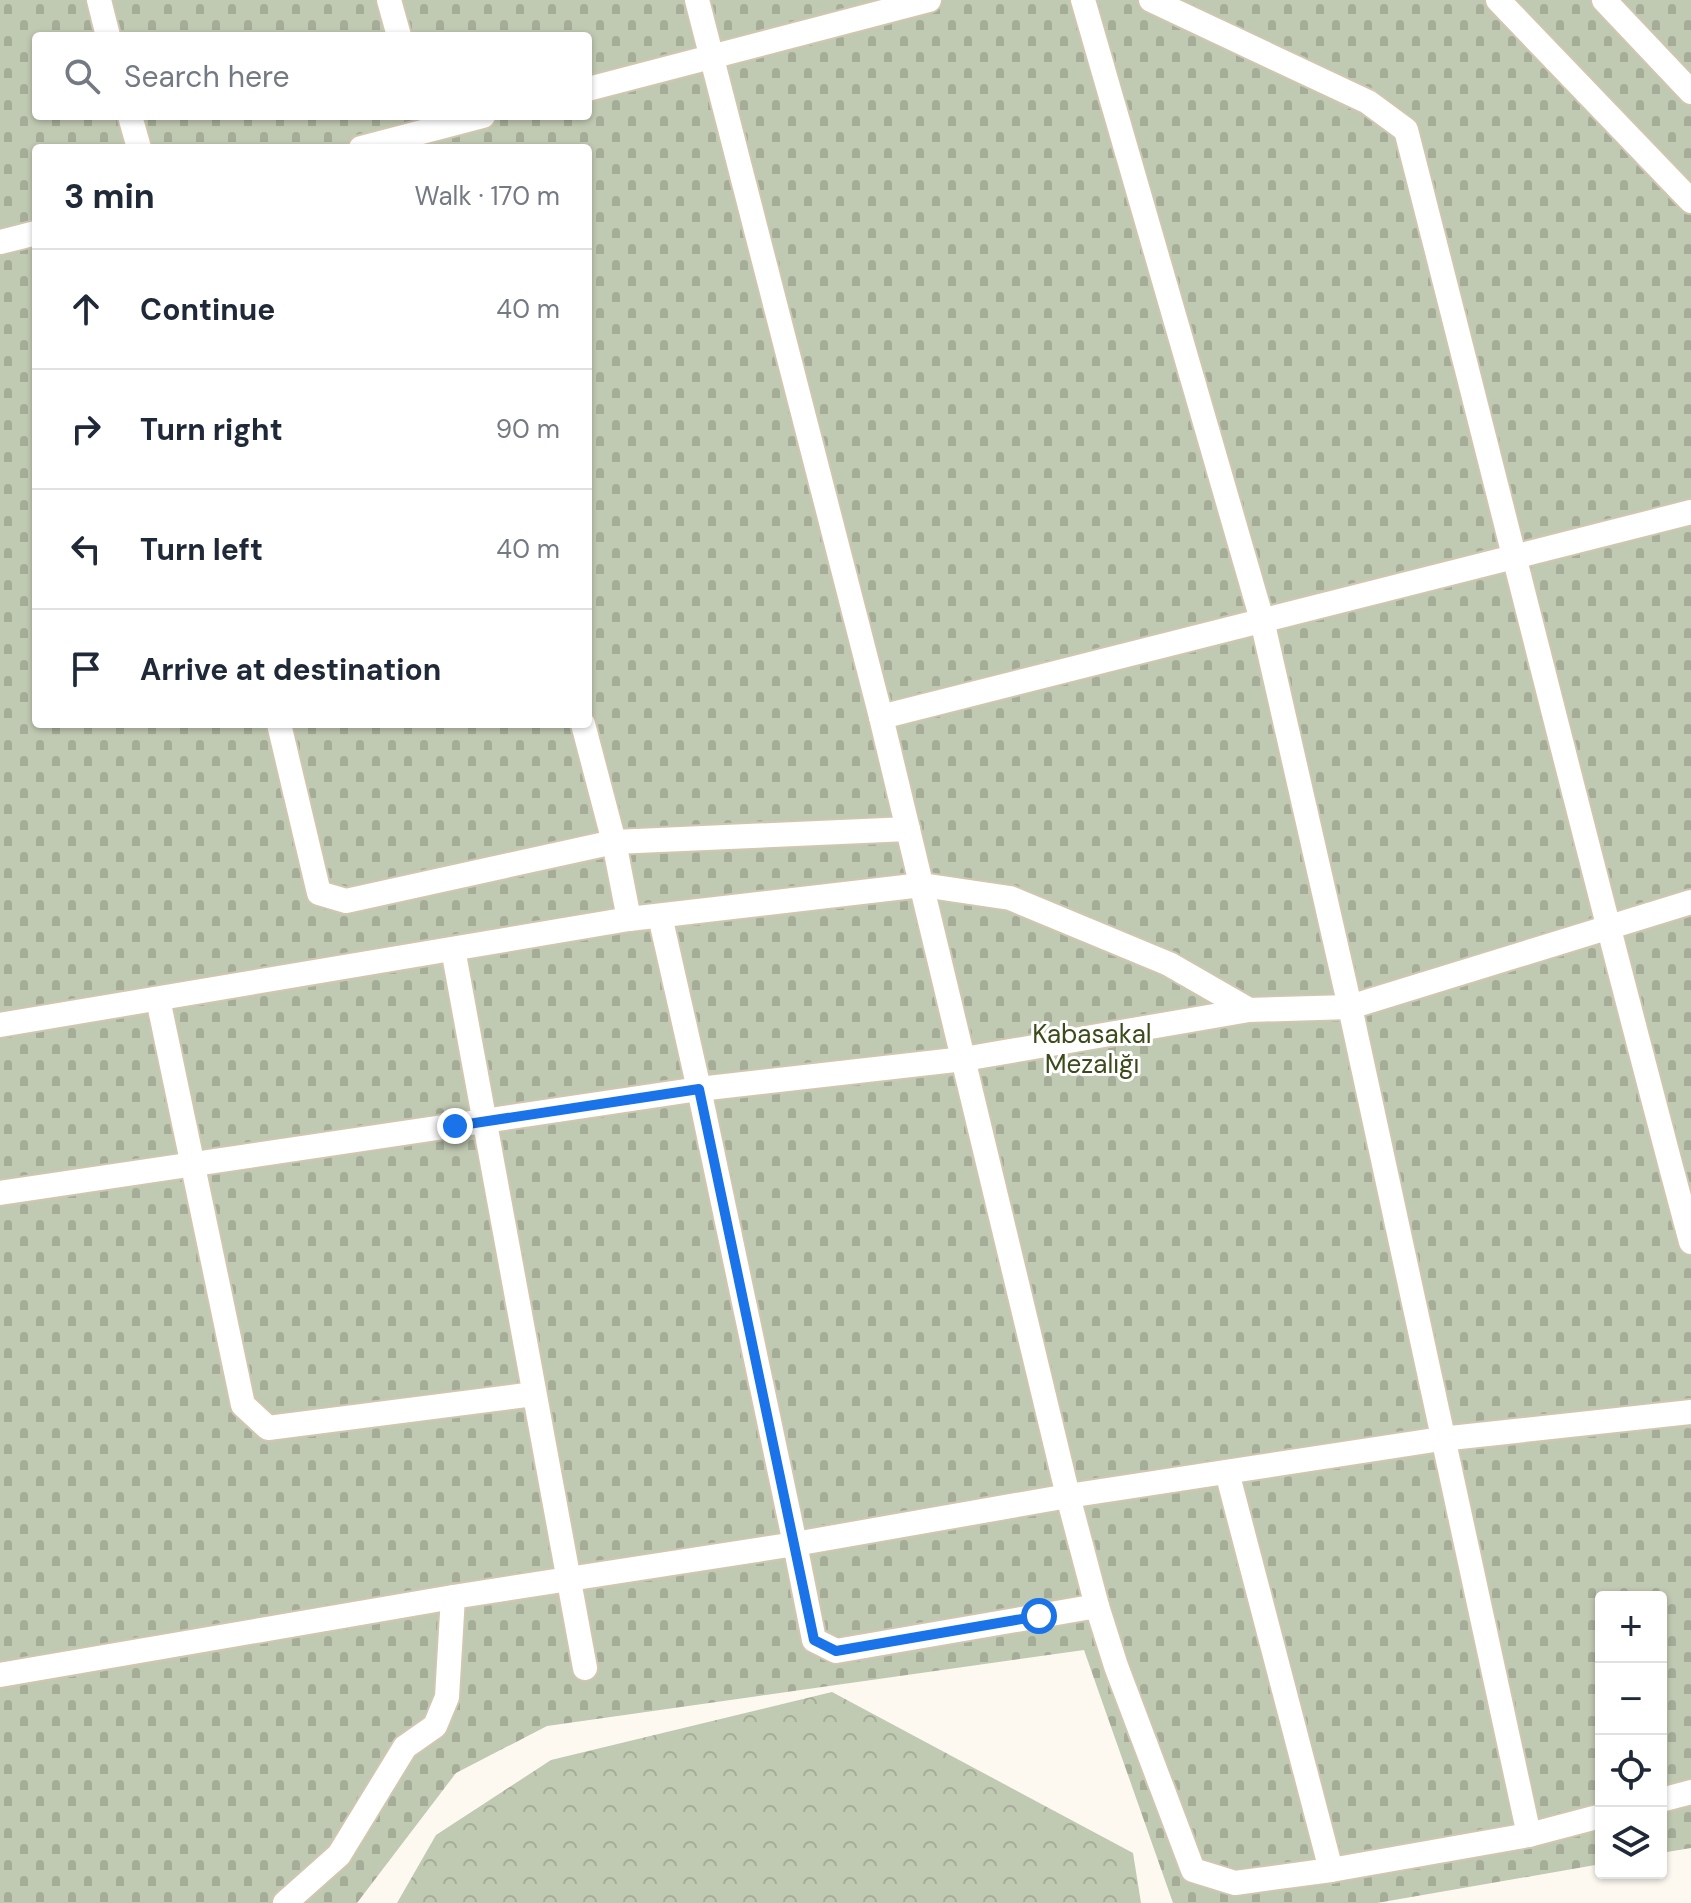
<!DOCTYPE html>
<html lang="en">
<head>
<meta charset="utf-8">
<style>
  body { margin:0; font-family:"DM Sans",sans-serif; background:#f6f6f7; color:#1f2937 }
  .controls { position:absolute; right:24px; bottom:24px; display:grid; overflow:hidden; border-radius:8px; box-shadow:0 2px 6px #0004 }
  .controls button { width:72px; height:72px; display:grid; place-items:center; padding:0; border:0; border-bottom:2px solid #e0e1e3; background:#fff; color:#1f2937; font:40px sans-serif }
  .stop { position:absolute; width:24px; height:24px; margin:-18px; border:6px solid #1a73e8; border-radius:50%; background:#fff }
  .stop.end { background:#1a73e8; border-color:#fff; box-shadow:0 2px 8px #0008 }
  .list { margin:0; padding:0; list-style:none }
  h2 { display:flex; justify-content:space-between; align-items:center; height:104px; margin:0; padding:0 32px; font-size:34px }
  h2 small { font-size:26px; font-weight:400; color:#747a83 }
  .list li { display:grid; grid-template-columns:52px 1fr auto; gap:24px; align-items:center; box-sizing:border-box; height:120px; padding:0 32px; border-top:2px solid #e0e1e3 }
  .list b { display:block; font-size:30px; white-space:nowrap }
  .list em { font-size:26px; font-style:normal; color:#747a83 }
  .icon { flex:none; width:44px; height:44px; fill:none; stroke:currentColor; stroke-width:2; stroke-linecap:round; stroke-linejoin:round }
  .map { position:relative; flex:none; width:1691px; height:1903px; overflow:hidden }
  .search { position:absolute; background:#fff; box-shadow:0 2px 6px #0004; left:32px; top:32px; width:560px; height:88px; display:flex; align-items:center; gap:20px; box-sizing:border-box; padding:0 28px; border-radius:8px; color:#747a83; font-size:30px }
  .panel { position:absolute; background:#fff; box-shadow:0 2px 6px #0004; left:32px; top:144px; width:560px; height:584px; border-radius:8px }
  .map>svg:first-child { display:block }
  .forest { fill:url(#forest-crowns) }
  .cemetery { fill:url(#cemetery-stones); fill-rule:evenodd }
  .lines { fill:none; stroke-linecap:round; stroke-linejoin:round }
  .lane-casing { stroke:#d1c7b0; stroke-width:28 }
  .lane { stroke:#fff; stroke-width:24 }
  .route { stroke:#1a73e8; stroke-width:10 }
  .labels { text-anchor:middle; dominant-baseline:central; stroke-width:6; stroke-linejoin:round; paint-order:stroke }
  .park-label { font-size:26px; fill:#3b4b1b; stroke:#fff }
</style>
</head>
<body>
<div class="map">
<svg width="1691" height="1903" viewBox="0 0 1691 1903">
  <defs>
    <pattern id="forest-crowns" width="20" height="18" patternUnits="userSpaceOnUse" patternTransform="scale(2)"><rect width="20" height="18" fill="#c0c9b2"/><path d="M2 6a3 3 0 1 1 6 0M12 15a3 3 0 1 1 6 0" fill="none" stroke="#a5ac98"/></pattern>
    <pattern id="cemetery-stones" width="16" height="16" patternUnits="userSpaceOnUse" patternTransform="scale(2)"><rect width="16" height="16" fill="#c0c9b2"/><path d="M2 7V4a2 2 0 0 1 4 0v3zM10 15v-3a2 2 0 0 1 4 0v3z" fill="#a5ac98"/></pattern>
  </defs>
  <rect width="100%" height="100%" fill="#fdf9f0"/>
  <polygon class="forest" points="832,1692 1133,1853 1141,1903 397,1903 436,1835 551,1760"/>
  <path class="cemetery" d="M0,0H1691V1848L1661,1853V1597H1601V1864L1377,1903H1173L1084,1650L547,1726L456,1773L357,1903H0ZM36,36H588V116H36ZM36,148H588V724H36Z"/>
  <g class="lines">
    <defs>
      <g id="lane">
        <polyline points="99,0 108,36"/>
        <polyline points="389,0 399,36"/>
        <polyline points="697,0 881,717 1068,1496 1097,1606"/>
        <polyline points="1083,0 1262,620 1350,1007 1529,1835"/>
        <path d="M1151,0L1368,102L1406,130C1501,500 1592,873 1691,1242"/>
        <polyline points="1498,0 1691,201"/>
        <polyline points="1604,0 1691,92"/>
        <polyline points="588,89 929,0"/>
        <polyline points="130,116 139,148"/>
        <polyline points="361,148 483,116"/>
        <polyline points="0,242 36,233"/>
        <polyline points="881,717 1691,512"/>
        <polyline points="279,724 319,893 346,901 614,842 908,829"/>
        <polyline points="583,724 614,842 629,919"/>
        <polyline points="660,916 699,1089 795,1544 1068,1496 1441,1439 1691,1412"/>
        <polyline points="453,949 585,1668"/>
        <polyline points="158,999 243,1405 268,1428 534,1394"/>
        <polyline points="0,1025 629,919 922,885 1010,898 1169,964 1249,1010"/>
        <polyline points="0,1193 699,1089 964,1059 1249,1010 1350,1007 1691,902"/>
        <polyline points="1227,1472 1331,1870"/>
        <polyline points="0,1675 453,1597"/>
        <polyline points="1661,1800 1691,1792"/>
        <polyline points="285,1903 339,1855 405,1747 435,1726 447,1697 453,1597 795,1544 814,1640 836,1651 1097,1606 1116,1666 1193,1870 1235,1883 1331,1870 1529,1835 1601,1816"/>
      </g>
    </defs>
    <use href="#lane" class="lane-casing"/>
    <use href="#lane" class="lane"/>
  </g>
  <g class="lines">
    <polyline class="route" points="455,1126 699,1089 814,1640 836,1651 1039,1616"/>
  </g>
  <g class="labels">
    <g class="park-label">
      <text x="1092" y="1034">Kabasakal<tspan x="1092" dy="30">Mezalığı</tspan></text>
    </g>
  </g>
</svg>
<div class="controls">
<button>+</button>
<button>−</button>
<button><svg class="icon" aria-label="locate" viewBox="0 0 24 24"><circle cx="12" cy="12" r="6"/><path d="M12 2v4M12 18v4M2 12h4M18 12h4"/></svg></button>
<button><svg class="icon" aria-label="layers" viewBox="0 0 24 24"><path d="M12 4l9 5-9 5-9-5zM3 14l9 5 9-5"/></svg></button>
</div>
<div class="stop" style="left:1039px;top:1616px"></div>
<div class="stop end" style="left:455px;top:1126px"></div>
<div class="search"><svg class="icon" aria-label="search" viewBox="0 0 24 24"><circle cx="10" cy="10" r="6"/><path d="M15 15l6 6"/></svg>Search here</div>
<section class="panel">
<h2>3 min<small>Walk · 170 m</small></h2>
<ul class="list">
<li><svg class="icon" aria-label="ahead" viewBox="0 0 24 24"><path d="M12 20V5M6 11l6-6 6 6"/></svg><div><b>Continue</b></div><em>40 m</em></li>
<li><svg class="icon" aria-label="right" viewBox="0 0 24 24"><path d="M7 20v-9h11M14 6l5 5-5 5"/></svg><div><b>Turn right</b></div><em>90 m</em></li>
<li><svg class="icon" aria-label="left" viewBox="0 0 24 24"><path d="M17 20v-9H6M10 6l-5 5 5 5"/></svg><div><b>Turn left</b></div><em>40 m</em></li>
<li><svg class="icon" aria-label="arrive" viewBox="0 0 24 24"><path d="M6 21V4h12l-3 4 3 4H6"/></svg><div><b>Arrive at destination</b></div></li>
</ul>
</section>
</div>
</body>
</html>
